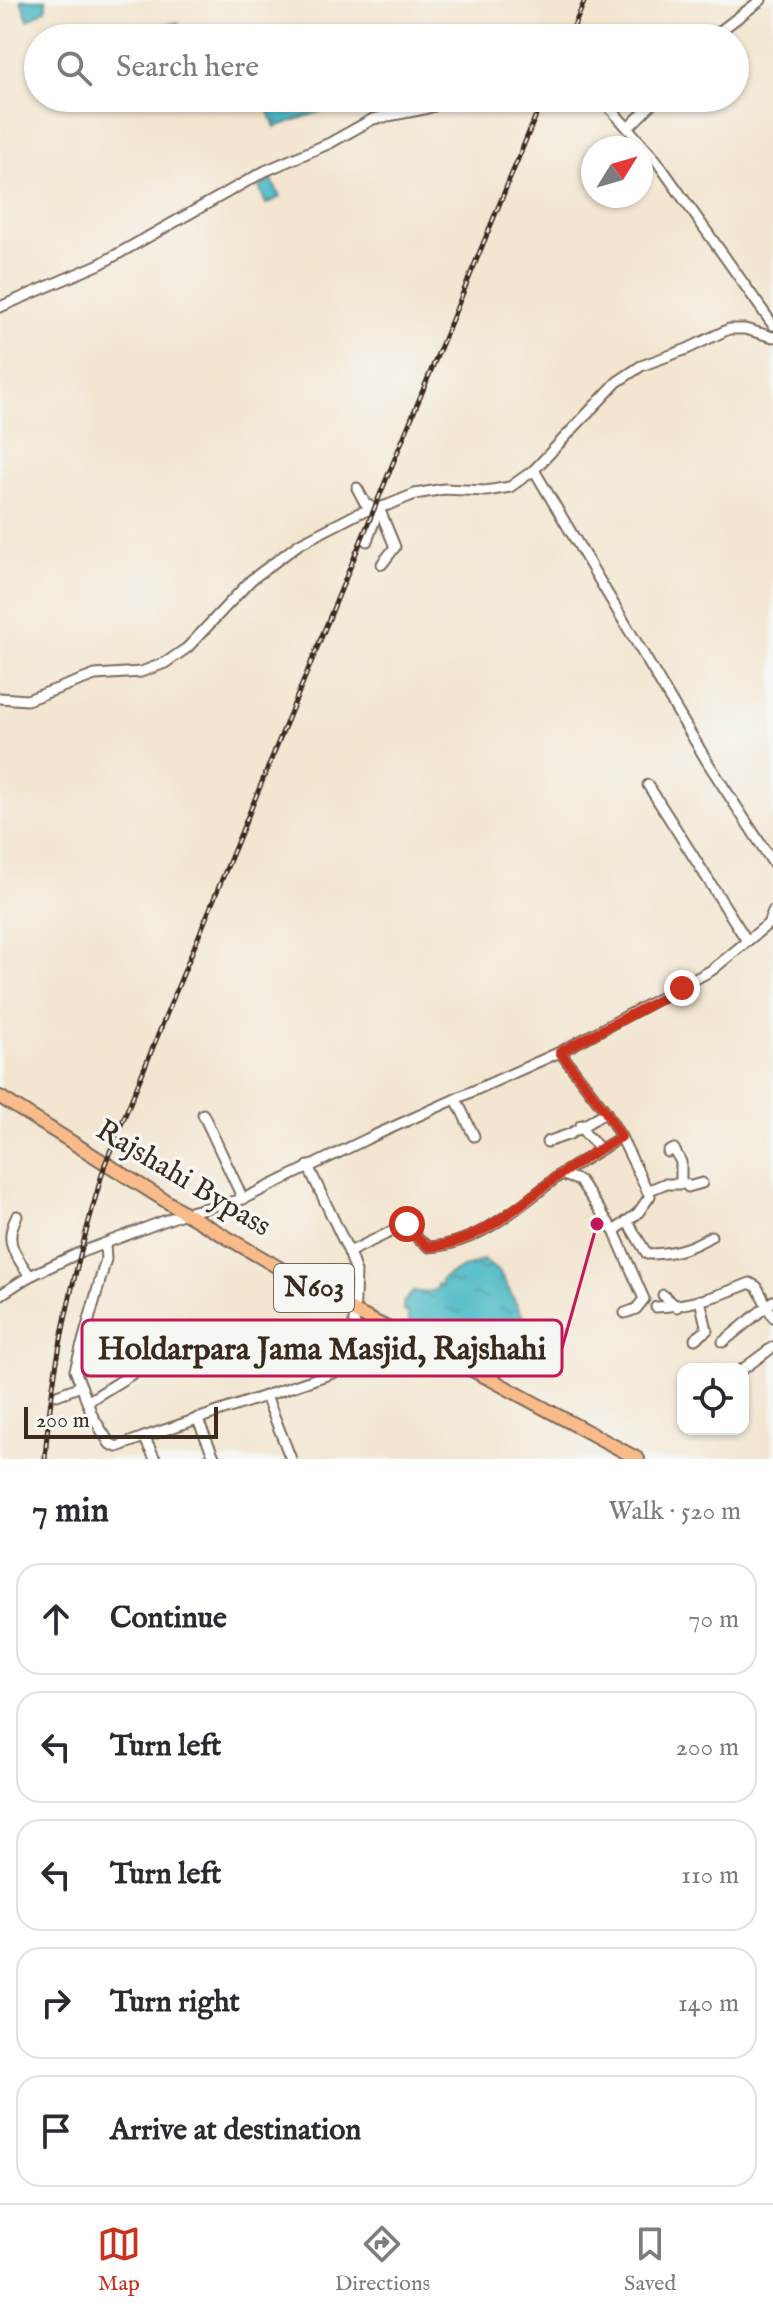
<!DOCTYPE html>
<html lang="en">
<head>
<meta charset="utf-8">
<style>
  body { margin:0; font-family:"IM FELL English",serif; background:#f7f7f7; color:#2b2b33 }
  .controls { position:absolute; right:24px; bottom:24px; display:grid; overflow:hidden; border-radius:16px; box-shadow:0 2px 6px #0004 }
  .controls button { width:72px; height:72px; display:grid; place-items:center; padding:0; border:0; border-bottom:2px solid #e1e1e2; background:#fff; color:#2b2b33; font:40px sans-serif }
  .compass { position:absolute; left:581px; top:136px; width:72px; height:72px; border-radius:50%; background:#fff; box-shadow:0 2px 6px #0004; rotate:53deg }
  .scale { position:absolute; left:24px; bottom:20px; width:194px; box-sizing:border-box; padding-left:8px; border:4px solid #3b2a1e; border-top:0; font-size:22px; line-height:28px; white-space:nowrap; color:#3b2a1e; -webkit-text-stroke:6px #f6f6f2; paint-order:stroke }
  .stop { position:absolute; width:24px; height:24px; margin:-18px; border:6px solid #c8321e; border-radius:50%; background:#fff }
  .stop.end { background:#c8321e; border-color:#fff; box-shadow:0 2px 8px #0008 }
  .list { margin:0; padding:0; list-style:none }
  h2 { display:flex; justify-content:space-between; align-items:center; height:104px; margin:0; padding:0 32px; font-size:34px }
  h2 small { font-size:26px; font-weight:400; color:#7c7c81 }
  .list li { display:grid; grid-template-columns:52px 1fr auto; gap:24px; align-items:center; box-sizing:border-box; height:112px; margin:0 16px 16px; padding:0 16px; border:2px solid #e1e1e2; border-radius:24px }
  .list b { display:block; font-size:30px; white-space:nowrap }
  .list em { font-size:26px; font-style:normal; color:#7c7c81 }
  .icon { flex:none; width:44px; height:44px; fill:none; stroke:currentColor; stroke-width:2; stroke-linecap:round; stroke-linejoin:round }
  .map { position:relative; flex:none; width:773px; height:1459px; overflow:hidden }
  .search { position:absolute; background:#fff; box-shadow:0 2px 6px #0004; left:24px; right:24px; top:24px; height:88px; display:flex; align-items:center; gap:20px; box-sizing:border-box; padding:0 28px; border-radius:44px; color:#7c7c81; font-size:30px }
  .sheet { height:744px; background:#fff }
  nav { display:flex; justify-content:space-around; align-items:center; box-sizing:border-box; height:112px; border-top:2px solid #e1e1e2; background:#fff; font-size:22px; color:#7c7c81 }
  nav a { display:grid; justify-items:center; gap:4px }
  nav .on { color:#c8321e }
  .map>svg:first-child { display:block }
  .water { fill:url(#water-ripples); stroke:#447272; stroke-width:2 }
  .lines { fill:none; stroke-linecap:round; stroke-linejoin:round }
  .minor-casing { stroke:#7b6b5c; stroke-width:13 }
  .highway-casing { stroke:#7b6b5c; stroke-width:16 }
  .minor { stroke:#fff; stroke-width:9 }
  .highway { stroke:#fabb8b; stroke-width:12 }
  .rail-casing { stroke:#3b2a1e; stroke-width:5 }
  .rail { stroke:#f6f6f2; stroke-width:2; stroke-dasharray:6; stroke-linecap:butt }
  .route { stroke:#c8321e; stroke-width:10 }
  .labels { text-anchor:middle; dominant-baseline:central; stroke-width:7; stroke-linejoin:round; paint-order:stroke }
  .shield { fill:#f6f6f2; stroke:#73675e; stroke-width:2 }
  .shield-label { font-size:28px; font-weight:bold; fill:#3b2a1e }
  .street-label { font-size:30px; fill:#3b2a1e; stroke:#f6f6f2 }
  .leader { fill:none; stroke:#c2185b; stroke-width:3 }
  .callout-dot { fill:#c2185b; stroke:#f6f6f2; stroke-width:3 }
  .callout { fill:#f6f6f2; stroke:#c2185b; stroke-width:3 }
  .callout-label { font-size:32px; text-anchor:middle; font-weight:bold; fill:#3b2a1e }
</style>
</head>
<body>
<div class="map">
<svg width="773" height="1459" viewBox="0 0 773 1459">
  <defs>
    <pattern id="water-ripples" width="26" height="14" patternUnits="userSpaceOnUse" patternTransform="scale(2)"><rect width="26" height="14" fill="#4ebbc7"/><path d="M2 4q2-2 4 0t4 0M15 11q2-2 4 0t4 0" fill="none" stroke="#4298a1"/></pattern>
  </defs>
  <rect width="100%" height="100%" fill="#f6f6f2"/>
  <filter id="ink" filterUnits="userSpaceOnUse"><feTurbulence type="fractalNoise" baseFrequency=".0125" numOctaves="2"/><feDisplacementMap in="SourceGraphic" scale="16" xChannelSelector="R" yChannelSelector="G"/><feConvolveMatrix kernelMatrix="1 2 1 2 8 2 1 2 1" color-interpolation-filters="sRGB"/></filter>
  <filter id="wash" filterUnits="userSpaceOnUse"><feTurbulence type="fractalNoise" baseFrequency=".006" numOctaves="4" result="noise"/><feDisplacementMap in="SourceGraphic" scale="32" xChannelSelector="R" yChannelSelector="G"/><feGaussianBlur stdDeviation="1.8" result="paint"/><feColorMatrix in="noise" values="0 0 0 0 0 0 0 0 0 0 0 0 0 0 0 0 0 1.4 0 .05"/><feComposite in="paint" operator="in"/></filter>
  <g filter="url(#wash)">
    <rect width="100%" height="100%" fill="#f3e5cf"/>
    <g class="water">
      <polygon points="21,0 46,0 46,9 28,20"/>
      <polygon points="178,22 184,38 144,38 140,30"/>
      <polygon points="264,98 321,98 326,110 275,127"/>
      <polygon points="272,180 280,197 266,204 259,187"/>
      <polygon points="483,1260 500,1273 523,1317 523,1324 468,1342 472,1352 469,1358 410,1323 407,1312 403,1311 403,1303 414,1291 426,1293 437,1289 437,1284 441,1286 441,1280 449,1274"/>
    </g>
  </g>
  <g filter="url(#ink)">
    <g class="lines">
      <defs>
        <g id="minor">
          <polyline points="711,38 761,0"/>
          <polyline points="601,98 656,160 773,325"/>
          <polyline points="629,127 658,98"/>
          <polyline points="0,307 100,264 265,171 330,143 373,119 424,109 461,98"/>
          <polyline points="534,470 617,382 641,366 687,349 729,329 745,329 773,337"/>
          <polyline points="357,488 365,503 375,509"/>
          <polyline points="379,508 395,547 382,564"/>
          <polyline points="367,541 379,508"/>
          <polyline points="0,698 27,700 95,675 141,672 165,663 187,648 251,580 299,544 359,513 388,505 415,494 444,489 486,491 510,487 534,470 708,763 773,863"/>
          <polyline points="648,785 747,941"/>
          <polyline points="456,1099 474,1136"/>
          <polyline points="203,1114 243,1199"/>
          <path d="M581,1125C584,1137 594,1139 599,1149"/>
          <polyline points="547,1142 570,1134 606,1112"/>
          <polyline points="668,1152 674,1149 681,1162 681,1184"/>
          <polyline points="561,1174 621,1137"/>
          <polyline points="647,1191 664,1184 686,1184 688,1187 702,1183"/>
          <path d="M17,1216C3,1242 15,1254 30,1276"/>
          <path d="M627,1221L647,1254C672,1254 690,1249 711,1236"/>
          <polyline points="614,1231 644,1299 636,1309 625,1313"/>
          <polyline points="105,1245 106,1259 75,1370 93,1417 110,1444 117,1447 144,1437 155,1459"/>
          <path d="M349,1252L407,1224L419,1240L429,1247C480,1244 522,1204 561,1174L580,1181L614,1231L638,1213L650,1196L621,1137L606,1112L560,1052"/>
          <polyline points="0,1295 28,1277 79,1253 185,1213 243,1199 371,1137 560,1052 712,970 768,924 773,911"/>
          <polyline points="663,1295 677,1307"/>
          <path d="M656,1307C689,1306 719,1296 750,1283L757,1287L773,1317"/>
          <polyline points="695,1339 707,1330 700,1300"/>
          <polyline points="723,1342 773,1301"/>
          <polyline points="81,1348 108,1352 141,1344"/>
          <polyline points="743,1369 773,1347"/>
          <polyline points="57,1395 81,1386"/>
          <polyline points="266,1396 291,1459"/>
          <polyline points="87,1402 132,1374"/>
          <polyline points="197,1418 215,1459"/>
          <polyline points="144,1437 368,1361 354,1322 356,1272 349,1252 308,1166"/>
        </g>
        <polyline id="highway" points="0,1097 185,1213 353,1311 492,1380 638,1459"/>
      </defs>
      <use href="#minor" class="minor-casing"/>
      <use href="#highway" class="highway-casing"/>
      <use href="#minor" class="minor"/>
      <use href="#highway" class="highway"/>
      <defs>
        <g id="rail">
          <polyline points="569,38 585,0"/>
          <path d="M45,1459C52,1357 77,1261 105,1164L543,98"/>
        </g>
      </defs>
      <use href="#rail" class="rail-casing"/>
      <use href="#rail" class="rail"/>
    </g>
  </g>
  <g class="lines" filter="url(#ink)">
    <path class="route" d="M407,1224L419,1240L429,1247C480,1243 519,1205 558,1176C578,1162 600,1149 621,1137L606,1112L560,1052L682,988"/>
  </g>
  <g class="labels">
    <rect class="shield" x="274" y="1264" width="80" height="48" rx="6"/>
    <g class="shield-label">
      <text x="314" y="1288">N603</text>
    </g>
    <g class="street-label">
      <text transform="translate(183 1179) rotate(31)">Rajshahi Bypass</text>
    </g>
  </g>
  <path class="leader" d="M597 1224L562 1348"/>
  <circle class="callout-dot" cx="597" cy="1224" r="8"/>
  <rect class="callout" x="82" y="1320" width="480" height="56" rx="8"/>
  <g class="callout-label">
    <text x="322" y="1359">Holdarpara Jama Masjid, Rajshahi</text>
  </g>
</svg>
<div class="controls">
<button><svg class="icon" aria-label="locate" viewBox="0 0 24 24"><circle cx="12" cy="12" r="6"/><path d="M12 2v4M12 18v4M2 12h4M18 12h4"/></svg></button>
</div>
<svg class="compass" viewBox="-18 -18 36 36"><path d="M0-13l5 13h-10z" fill="#e53935"/><path d="M0 13l5-13h-10z" fill="#7c7c81"/></svg>
<div class="scale">200 m</div>
<div class="stop" style="left:407px;top:1224px"></div>
<div class="stop end" style="left:682px;top:988px"></div>
<div class="search"><svg class="icon" aria-label="search" viewBox="0 0 24 24"><circle cx="10" cy="10" r="6"/><path d="M15 15l6 6"/></svg>Search here</div>
</div>
<section class="sheet">
<h2>7 min<small>Walk · 520 m</small></h2>
<ul class="list">
<li><svg class="icon" aria-label="ahead" viewBox="0 0 24 24"><path d="M12 20V5M6 11l6-6 6 6"/></svg><div><b>Continue</b></div><em>70 m</em></li>
<li><svg class="icon" aria-label="left" viewBox="0 0 24 24"><path d="M17 20v-9H6M10 6l-5 5 5 5"/></svg><div><b>Turn left</b></div><em>200 m</em></li>
<li><svg class="icon" aria-label="left" viewBox="0 0 24 24"><path d="M17 20v-9H6M10 6l-5 5 5 5"/></svg><div><b>Turn left</b></div><em>110 m</em></li>
<li><svg class="icon" aria-label="right" viewBox="0 0 24 24"><path d="M7 20v-9h11M14 6l5 5-5 5"/></svg><div><b>Turn right</b></div><em>140 m</em></li>
<li><svg class="icon" aria-label="arrive" viewBox="0 0 24 24"><path d="M6 21V4h12l-3 4 3 4H6"/></svg><div><b>Arrive at destination</b></div></li>
</ul>
</section>
<nav>
<a class="on"><svg class="icon" aria-label="map" viewBox="0 0 24 24"><path d="M3 6l6-2 6 2 6-2v14l-6 2-6-2-6 2zM9 4v14M15 6v14"/></svg>Map</a>
<a><svg class="icon" aria-label="directions" viewBox="0 0 24 24"><path d="M12 3l9 9-9 9-9-9zM9 14v-3h6M13 9l2 2-2 2"/></svg>Directions</a>
<a><svg class="icon" aria-label="saved" viewBox="0 0 24 24"><path d="M7 4h10v16l-5-4-5 4z"/></svg>Saved</a>
</nav>
</body>
</html>
